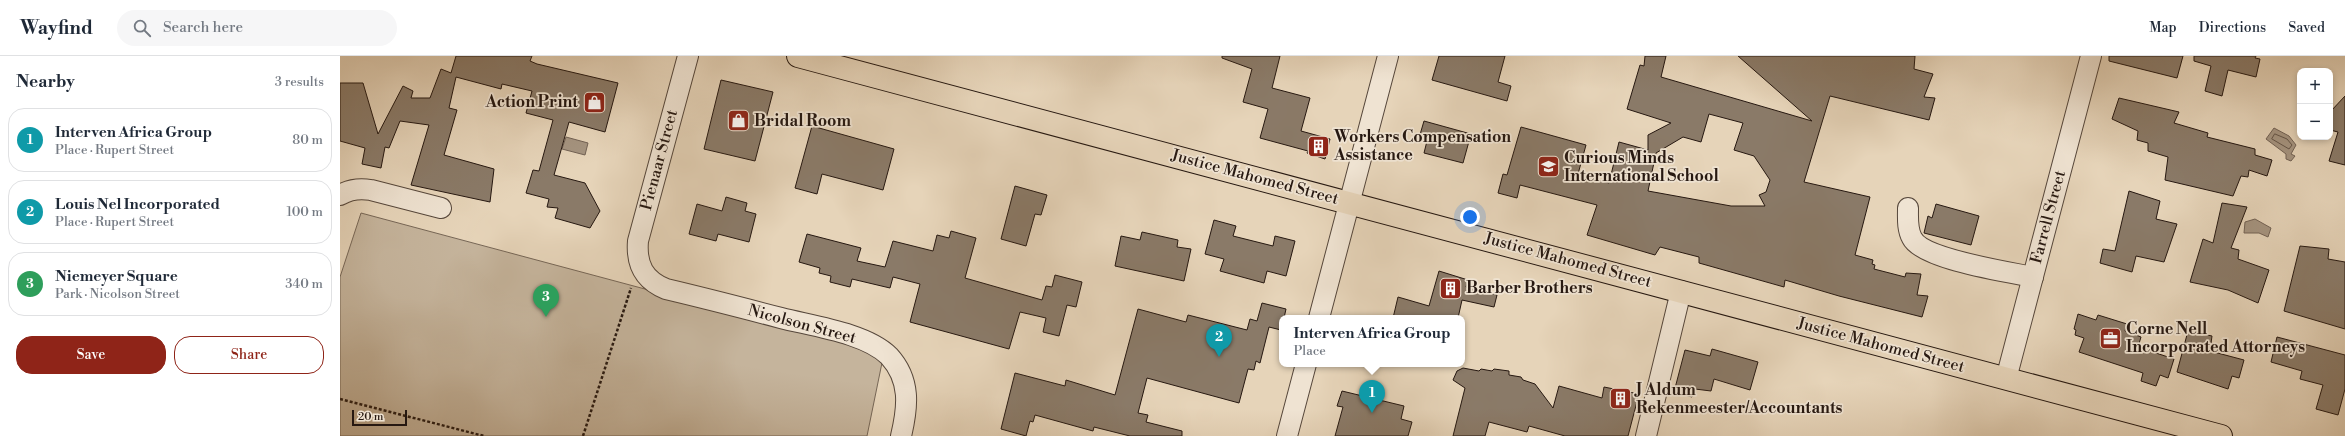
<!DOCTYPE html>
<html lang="en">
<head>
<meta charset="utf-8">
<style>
  body { margin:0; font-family:"Libre Bodoni",serif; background:#f6f6f7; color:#1f2937 }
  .controls { position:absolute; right:12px; top:12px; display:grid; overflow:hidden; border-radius:8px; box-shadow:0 2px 6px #0003 }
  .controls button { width:36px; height:36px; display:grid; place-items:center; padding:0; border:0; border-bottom:1px solid #e0e1e3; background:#fff; color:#1f2937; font:20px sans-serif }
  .scale { position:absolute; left:12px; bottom:10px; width:55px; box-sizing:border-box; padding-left:4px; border:2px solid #261811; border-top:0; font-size:11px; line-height:14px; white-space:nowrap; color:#261811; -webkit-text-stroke:3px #efe3d2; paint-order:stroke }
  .you { position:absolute; left:1130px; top:161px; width:14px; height:14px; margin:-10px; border:3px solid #fff; border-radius:50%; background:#1a73e8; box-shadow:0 0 0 6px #1a73e833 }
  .badge { display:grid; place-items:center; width:26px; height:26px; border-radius:50%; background:#8f2418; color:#fff; font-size:13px; font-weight:700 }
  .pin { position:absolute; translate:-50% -33px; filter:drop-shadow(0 1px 2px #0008) }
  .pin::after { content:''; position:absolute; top:21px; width:14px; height:12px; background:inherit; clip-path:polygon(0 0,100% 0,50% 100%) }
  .popup { position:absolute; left:939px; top:259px; width:186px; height:52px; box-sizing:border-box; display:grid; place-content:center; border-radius:8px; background:#fff; filter:drop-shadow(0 1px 3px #0005); font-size:13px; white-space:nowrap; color:#747a83 }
  .popup b { font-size:15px; color:#1f2937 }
  .popup::after { content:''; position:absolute; left:50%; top:100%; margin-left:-8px; border:8px solid transparent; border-top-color:#fff }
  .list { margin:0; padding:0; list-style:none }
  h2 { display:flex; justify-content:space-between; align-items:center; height:52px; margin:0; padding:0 16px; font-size:17px }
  h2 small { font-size:13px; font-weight:400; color:#747a83 }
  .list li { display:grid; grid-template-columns:26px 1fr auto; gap:12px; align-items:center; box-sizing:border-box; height:64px; margin:0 8px 8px; padding:0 8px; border:1px solid #e0e1e3; border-radius:16px }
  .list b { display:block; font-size:15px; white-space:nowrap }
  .list p { margin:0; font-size:13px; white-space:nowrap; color:#747a83 }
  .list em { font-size:13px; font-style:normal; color:#747a83 }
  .actions { display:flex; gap:8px; padding:12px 16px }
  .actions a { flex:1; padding:9px 0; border:1px solid #8f2418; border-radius:16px; text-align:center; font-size:14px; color:#8f2418 }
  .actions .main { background:#8f2418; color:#fff }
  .icon { flex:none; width:22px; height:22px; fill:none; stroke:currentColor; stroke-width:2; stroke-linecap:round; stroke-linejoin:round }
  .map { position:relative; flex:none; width:2005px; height:380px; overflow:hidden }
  header { display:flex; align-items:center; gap:24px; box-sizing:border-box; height:56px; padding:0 20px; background:#fff; border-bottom:1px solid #e0e1e3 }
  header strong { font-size:19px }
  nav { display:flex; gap:22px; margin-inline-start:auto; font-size:14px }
  .search { width:280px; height:36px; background:#f6f6f7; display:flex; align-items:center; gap:10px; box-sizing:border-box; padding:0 14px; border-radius:22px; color:#747a83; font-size:15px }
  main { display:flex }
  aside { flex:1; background:#fff }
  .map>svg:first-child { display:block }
  .green { fill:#c5b49c; stroke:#766656 }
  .water { fill:#a59480; stroke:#726254 }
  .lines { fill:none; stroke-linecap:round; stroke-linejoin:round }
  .shore { stroke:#665648; stroke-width:1 }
  .building { fill:#8a7a68; stroke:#261811; fill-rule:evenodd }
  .minor-casing { stroke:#56473b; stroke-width:22 }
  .major-casing { stroke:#261811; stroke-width:24 }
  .path { stroke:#261811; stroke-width:2.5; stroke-dasharray:3 2; stroke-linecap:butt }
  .minor { stroke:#efe3d2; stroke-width:20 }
  .major { stroke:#e6d4b9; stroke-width:22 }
  .labels { text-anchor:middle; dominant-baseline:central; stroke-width:3.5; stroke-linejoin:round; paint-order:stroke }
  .poi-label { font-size:16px; font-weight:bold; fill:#261811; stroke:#efe3d2; text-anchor:start }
  .street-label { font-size:16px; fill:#261811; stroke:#efe3d2 }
</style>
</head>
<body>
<header>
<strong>Wayfind</strong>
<div class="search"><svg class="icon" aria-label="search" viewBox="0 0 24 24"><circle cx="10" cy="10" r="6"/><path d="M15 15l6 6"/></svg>Search here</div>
<nav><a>Map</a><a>Directions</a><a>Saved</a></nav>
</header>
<main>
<aside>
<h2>Nearby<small>3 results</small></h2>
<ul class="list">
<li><span class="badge" style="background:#0f9aa8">1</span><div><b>Interven Africa Group</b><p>Place · Rupert Street</p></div><em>80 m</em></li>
<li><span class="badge" style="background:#0f9aa8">2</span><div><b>Louis Nel Incorporated</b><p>Place · Rupert Street</p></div><em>100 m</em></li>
<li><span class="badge" style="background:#2e9e5b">3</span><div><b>Niemeyer Square</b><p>Park · Nicolson Street</p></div><em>340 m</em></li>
</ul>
<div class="actions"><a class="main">Save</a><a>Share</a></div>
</aside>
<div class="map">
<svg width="2005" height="380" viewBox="0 0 2005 380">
  <rect width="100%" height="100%" fill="#e6d4b9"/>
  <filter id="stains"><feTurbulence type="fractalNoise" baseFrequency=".005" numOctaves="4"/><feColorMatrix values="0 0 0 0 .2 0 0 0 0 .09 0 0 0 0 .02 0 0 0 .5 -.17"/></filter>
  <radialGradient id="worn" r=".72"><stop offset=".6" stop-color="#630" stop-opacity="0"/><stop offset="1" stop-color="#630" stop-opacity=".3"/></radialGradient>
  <polygon class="green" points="21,157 544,297 527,380 0,380 0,221"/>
  <g class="water">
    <polygon points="1934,72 1949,80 1956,89 1951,98 1955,100 1951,105 1946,103 1946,98 1926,83"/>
    <polygon points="226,81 248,87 245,99 222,93"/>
    <polygon points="1915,163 1931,172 1928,181 1919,177 1904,177 1905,166"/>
  </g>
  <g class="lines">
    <polygon class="shore" points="1935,78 1947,83 1952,89 1949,93 1932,83"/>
  </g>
  <g class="building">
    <polygon points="116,0 192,0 190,5 197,8 278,27 265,76 229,66 214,119 245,127 260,155 250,172 215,162 218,152 207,151 209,143 186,137 193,114 199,115 213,64 186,57 192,35 162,28 161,33 116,21 109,52 117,54 104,99 154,113 150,146 71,129 89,69 60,65 49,92 45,91 41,112 22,108 25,92 0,85 0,27 23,27 38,78 63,30 73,35 71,42 90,42 101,13 111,17"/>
    <polygon points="882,0 940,0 932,32 970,42 961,75 990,83 985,103 967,97 968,95 920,82 928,53 903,46 912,13 882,2"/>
    <polygon points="1099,0 1165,0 1158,26 1171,30 1167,45 1092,24"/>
    <path d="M1305,0H1326L1321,21L1472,65L1398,0H1575L1574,13L1593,18L1584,41L1595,42L1589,64L1490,40L1464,126L1530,141L1515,199L1533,204L1532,208L1535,209L1534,213L1565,221L1566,217L1581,218L1577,239L1588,240L1582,261L1499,240L1445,224L1444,231L1359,207V201L1320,191L1315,199L1247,179L1257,149L1180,129L1177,142L1158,137L1163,118L1167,119L1181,71L1246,89L1238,118L1269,127L1279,86L1308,94V79L1331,67L1287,53L1300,9L1304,10ZM1369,58L1403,67L1394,94L1414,100L1430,124L1426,136L1419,139L1425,150H1391L1308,135L1316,97L1343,81L1361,86Z"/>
    <polygon points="1769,0 1843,0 1837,22 1769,5"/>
    <polygon points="1854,0 1916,0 1915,2 1920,3 1916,21 1888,14 1882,40 1865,35 1871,10 1854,5"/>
    <polygon points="381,24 433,36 415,105 364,93"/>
    <polygon points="2005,40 2005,109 1989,105 1998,76 1990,74 1991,55"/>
    <polygon points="1779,42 1839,56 1834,67 1868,77 1867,81 1915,93 1915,99 1932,104 1927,120 1909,114 1908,121 1901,120 1893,140 1825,124 1828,101 1808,95 1808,87 1797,84 1798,75 1772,63"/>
    <polygon points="1084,65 1131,78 1123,107 1084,97 1087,85 1079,82"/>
    <polygon points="472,70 554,93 543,134 482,118 477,138 455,132"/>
    <polygon points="675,130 707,139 701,159 695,158 686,190 661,183"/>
    <polygon points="1789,135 1820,145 1816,163 1837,168 1824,206 1796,200 1792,216 1760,207 1763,193 1775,195"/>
    <polygon points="386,141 407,147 405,155 416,158 409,186 378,178 376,185 349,178 357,148 382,155"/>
    <polygon points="1882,147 1907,151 1891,192 1899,194 1898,203 1929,214 1918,247 1888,234 1850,226 1863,183 1873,187"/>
    <polygon points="1596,148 1639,160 1631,189 1584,177 1588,160 1592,162"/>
    <polygon points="874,164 896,170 893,180 933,190 935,180 955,185 946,220 927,215 924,227 880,215 884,203 865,198"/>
    <polygon points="611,175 636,182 625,222 702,244 706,230 712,231 715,219 742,226 736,251 727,249 719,280 703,276 706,262 680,256 669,293 570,266 580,228 553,221 550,232 512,223 510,231 490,226 491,220 479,217 480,212 459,206 467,178 521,192 517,205 545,211 553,185 593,195 597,179 609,182"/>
    <polygon points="802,176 838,184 837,191 851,193 844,225 775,210 781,180 800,184"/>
    <polygon points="1960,190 1989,193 1988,203 2005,206 2005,273 1944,255"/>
    <polygon points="1099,215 1128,224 1126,231 1157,239 1154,251 1122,244 1118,262 1053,262 1058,241 1089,250"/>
    <polygon points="922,247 946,253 944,262 942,262 941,274 929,271 920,307 916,305 914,314 908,313 899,347 807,322 798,357 808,359 806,366 842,375 842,380 790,380 754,371 753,375 695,359 693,366 690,365 686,380 661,373 675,317 725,330 726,324 775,339 798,253 846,266 848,259 907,274 910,263 917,265"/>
    <polygon points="1738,258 1756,264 1758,259 1787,268 1785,275 1801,281 1798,291 1834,303 1828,322 1820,319 1816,330 1801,325 1803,317 1739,296 1744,282 1735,279 1736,274 1734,273"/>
    <polygon points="1848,275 1872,280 1870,295 1904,304 1899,322 1892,320 1888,333 1837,316"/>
    <polygon points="1937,281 2005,299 2005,333 1998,359 1976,353 1983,329 1960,323 1962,315 1931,306"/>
    <polygon points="1372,293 1418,306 1410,334 1374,323 1371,335 1355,333 1352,341 1334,336 1345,294 1370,300"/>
    <polygon points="1123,312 1139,315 1141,313 1152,315 1154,313 1169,315 1169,319 1181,321 1183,324 1195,328 1213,352 1219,330 1262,342 1264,331 1299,338 1288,380 1225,380 1189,370 1187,376 1149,366 1145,380 1113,380 1125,332 1113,324 1117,315"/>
    <polygon points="1002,335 1064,350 1061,363 1072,366 1068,380 995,380 1003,351 997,350"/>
  </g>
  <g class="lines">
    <defs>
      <g id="minor">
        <path d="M348,0L298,185C296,209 304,224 326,233C364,242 403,252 441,262C472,270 526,277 549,300C571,324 568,351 561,380"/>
        <path d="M0,139C10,133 19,132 31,134L101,152"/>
        <path d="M1568,152C1568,162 1567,173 1572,182C1582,203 1668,216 1693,221"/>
        <polyline points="979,262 1048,0"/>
        <polyline points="1666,323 1751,0"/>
        <polyline points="947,380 966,308"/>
        <polyline points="1306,380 1341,235"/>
      </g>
      <polyline id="major" points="458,0 1881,380"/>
    </defs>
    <use href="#minor" class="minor-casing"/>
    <use href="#major" class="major-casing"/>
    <g class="path">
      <polyline points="0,343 144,380"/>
      <polyline points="243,380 291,232"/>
    </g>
    <use href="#minor" class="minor"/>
    <use href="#major" class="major"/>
  </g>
  <defs>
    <symbol id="shop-square" viewBox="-11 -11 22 22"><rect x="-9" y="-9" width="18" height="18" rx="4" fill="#8f2418" stroke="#efe3d2"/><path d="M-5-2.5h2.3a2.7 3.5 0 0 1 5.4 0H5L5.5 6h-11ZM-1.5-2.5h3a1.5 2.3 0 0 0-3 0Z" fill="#fff"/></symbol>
    <symbol id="building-square" viewBox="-11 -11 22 22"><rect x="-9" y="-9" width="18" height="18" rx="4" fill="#8f2418" stroke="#efe3d2"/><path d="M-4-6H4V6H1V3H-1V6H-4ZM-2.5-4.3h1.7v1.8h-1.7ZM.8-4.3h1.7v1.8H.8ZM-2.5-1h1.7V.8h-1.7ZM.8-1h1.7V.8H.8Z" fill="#fff"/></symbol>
    <symbol id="school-square" viewBox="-11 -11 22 22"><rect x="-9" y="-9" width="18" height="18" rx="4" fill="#8f2418" stroke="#efe3d2"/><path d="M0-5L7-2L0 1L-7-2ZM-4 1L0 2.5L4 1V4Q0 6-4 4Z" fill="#fff"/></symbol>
    <symbol id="office-square" viewBox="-11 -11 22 22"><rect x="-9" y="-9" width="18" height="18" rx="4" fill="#8f2418" stroke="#efe3d2"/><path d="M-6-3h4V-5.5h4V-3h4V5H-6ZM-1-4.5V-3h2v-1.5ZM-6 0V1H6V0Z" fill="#fff"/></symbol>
  </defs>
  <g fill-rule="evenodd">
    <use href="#shop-square" x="242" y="34" width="25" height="25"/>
    <use href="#shop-square" x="386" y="52" width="25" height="25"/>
    <use href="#building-square" x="966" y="78" width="25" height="25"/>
    <use href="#school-square" x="1196" y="98" width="25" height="25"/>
    <use href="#building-square" x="1098" y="220" width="25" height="25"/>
    <use href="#office-square" x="1758" y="270" width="25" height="25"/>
    <use href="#building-square" x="1268" y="330" width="25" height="25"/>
  </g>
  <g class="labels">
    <g class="poi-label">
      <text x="238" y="46" text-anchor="end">Action Print</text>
      <text x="414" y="65">Bridal Room</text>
      <text x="994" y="81">Workers Compensation<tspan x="994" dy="18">Assistance</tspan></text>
      <text x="1224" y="102">Curious Minds<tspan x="1224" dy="18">International School</tspan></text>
      <text x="1126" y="232">Barber Brothers</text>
      <text x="1786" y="273">Corne Nell<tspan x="1786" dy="18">Incorporated Attorneys</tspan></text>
      <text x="1296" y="334">J Aldum<tspan x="1296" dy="18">Rekenmeester/Accountants</tspan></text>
    </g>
    <g class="street-label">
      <text transform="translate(319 104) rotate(-75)">Pienaar Street</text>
      <text transform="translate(915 121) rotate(15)">Justice Mahomed Street</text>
      <text transform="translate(1708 161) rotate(-75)">Farrell Street</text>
      <text transform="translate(1228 204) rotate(15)">Justice Mahomed Street</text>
      <text transform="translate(462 268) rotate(15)">Nicolson Street</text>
      <text transform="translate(1541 289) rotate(15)">Justice Mahomed Street</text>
    </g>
  </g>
  <rect width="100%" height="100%" filter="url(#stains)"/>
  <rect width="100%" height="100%" fill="url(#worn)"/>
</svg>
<div class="controls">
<button>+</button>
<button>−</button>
</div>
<div class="scale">20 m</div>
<div class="you"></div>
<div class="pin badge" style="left:1032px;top:357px;background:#0f9aa8">1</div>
<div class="popup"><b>Interven Africa Group</b>Place</div>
<div class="pin badge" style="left:879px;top:301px;background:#0f9aa8">2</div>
<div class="pin badge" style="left:206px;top:261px;background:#2e9e5b">3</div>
</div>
</main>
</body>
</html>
